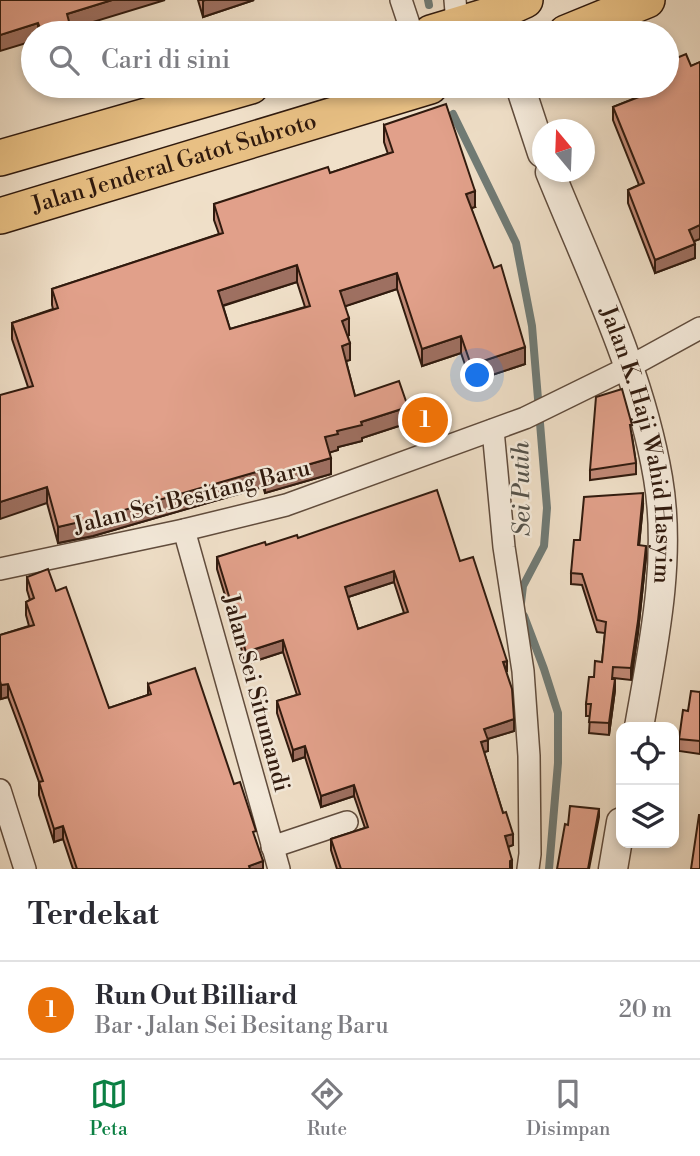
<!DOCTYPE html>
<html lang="id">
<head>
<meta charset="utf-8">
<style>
  body { margin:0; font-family:"Libre Bodoni",serif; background:#f7f7f7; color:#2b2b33 }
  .controls { position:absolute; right:21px; bottom:21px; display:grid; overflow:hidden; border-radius:14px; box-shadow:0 4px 10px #0003 }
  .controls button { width:63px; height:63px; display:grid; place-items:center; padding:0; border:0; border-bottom:2px solid #e1e1e2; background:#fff; color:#2b2b33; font:35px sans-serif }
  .compass { position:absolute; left:532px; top:119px; width:63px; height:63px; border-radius:50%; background:#fff; box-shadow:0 4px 10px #0003; rotate:341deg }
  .you { position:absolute; left:478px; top:376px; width:24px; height:24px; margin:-18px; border:5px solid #fff; border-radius:50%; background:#1a73e8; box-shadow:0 0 0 10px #1a73e833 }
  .badge { display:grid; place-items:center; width:46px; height:46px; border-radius:50%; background:#0b8043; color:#fff; font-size:23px; font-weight:700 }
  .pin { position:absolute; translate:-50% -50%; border:4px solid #fff; box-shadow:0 2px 7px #0006 }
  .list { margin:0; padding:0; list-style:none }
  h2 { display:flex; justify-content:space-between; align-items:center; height:91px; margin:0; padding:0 28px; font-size:30px }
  h2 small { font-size:23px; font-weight:400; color:#7c7c81 }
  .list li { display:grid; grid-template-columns:46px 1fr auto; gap:21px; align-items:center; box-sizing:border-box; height:98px; padding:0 28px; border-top:2px solid #e1e1e2 }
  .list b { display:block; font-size:26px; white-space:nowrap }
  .list p { margin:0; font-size:23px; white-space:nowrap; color:#7c7c81 }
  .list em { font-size:23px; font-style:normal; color:#7c7c81 }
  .icon { flex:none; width:38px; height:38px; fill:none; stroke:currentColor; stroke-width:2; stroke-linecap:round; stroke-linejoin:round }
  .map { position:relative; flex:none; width:700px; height:869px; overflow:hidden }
  .search { position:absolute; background:#fff; box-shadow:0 4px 10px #0003; left:21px; right:21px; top:21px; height:77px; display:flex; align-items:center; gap:18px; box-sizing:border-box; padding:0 24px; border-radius:38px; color:#7c7c81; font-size:26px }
  .sheet { height:189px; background:#fff }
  nav { display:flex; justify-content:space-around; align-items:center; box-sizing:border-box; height:98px; border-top:2px solid #e1e1e2; background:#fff; font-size:19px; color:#7c7c81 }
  nav a { display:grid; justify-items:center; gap:4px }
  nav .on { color:#0b8043 }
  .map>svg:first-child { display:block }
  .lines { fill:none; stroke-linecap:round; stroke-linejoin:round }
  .stream { stroke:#707b76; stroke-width:8 }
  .minor-casing { stroke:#604c3d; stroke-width:24 }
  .tertiary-casing { stroke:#604c3d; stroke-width:31 }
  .primary-casing { stroke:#301a0e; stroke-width:38 }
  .minor { stroke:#f5ebdc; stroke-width:21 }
  .tertiary { stroke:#f5ebdc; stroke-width:28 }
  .primary { stroke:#e8c084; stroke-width:35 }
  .wall { fill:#c28a77; stroke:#301a0e; stroke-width:2; fill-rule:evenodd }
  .shaded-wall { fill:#9e7061; stroke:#301a0e; stroke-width:2 }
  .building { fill:#e1a08a; stroke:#301a0e; stroke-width:2; fill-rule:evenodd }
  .labels { text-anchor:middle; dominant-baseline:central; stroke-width:5; stroke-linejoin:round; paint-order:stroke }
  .street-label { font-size:23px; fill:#301a0e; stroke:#f5ebdc }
  .water-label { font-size:24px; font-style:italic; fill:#55534b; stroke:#f5ebdc }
</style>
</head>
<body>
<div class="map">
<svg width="700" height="869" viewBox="0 0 700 869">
  <rect width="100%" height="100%" fill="#f0e0c9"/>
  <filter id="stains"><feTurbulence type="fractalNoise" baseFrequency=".00286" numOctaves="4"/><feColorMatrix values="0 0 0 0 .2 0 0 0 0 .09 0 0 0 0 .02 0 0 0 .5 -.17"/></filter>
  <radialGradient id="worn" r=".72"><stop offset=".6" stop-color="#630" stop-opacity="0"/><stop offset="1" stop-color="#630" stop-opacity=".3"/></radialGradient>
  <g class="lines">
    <g class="stream">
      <polyline points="428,0 429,5"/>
      <polyline points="453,114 516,243 532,326 547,508 544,546 523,586 521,603"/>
      <polyline points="524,616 544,669 558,713 558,763 549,869"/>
    </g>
    <defs>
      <g id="minor">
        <polyline points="401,0 412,33"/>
        <polyline points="455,0 457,24"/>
        <polyline points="493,430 504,547 523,671 529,756 530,854 528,869"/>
        <polyline points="184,530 279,869"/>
        <polyline points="0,569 184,530 286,505 525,418 629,367 700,328"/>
        <polyline points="0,790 25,869"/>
        <polyline points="272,847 347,822"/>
      </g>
      <g id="tertiary">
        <polyline points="520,86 542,153"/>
        <path id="s1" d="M550,172C590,271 640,371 658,478C672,560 653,647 639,727"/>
        <polyline points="613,869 621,822"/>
      </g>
      <g id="primary">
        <polyline points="431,33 494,14 525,0"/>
        <polyline points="566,33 647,0"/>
        <polyline points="0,158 251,86"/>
        <path id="s2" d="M0,216L430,86"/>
      </g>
    </defs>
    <use href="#minor" class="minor-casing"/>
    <use href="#tertiary" class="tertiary-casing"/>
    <use href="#primary" class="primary-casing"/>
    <use href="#minor" class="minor"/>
    <use href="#tertiary" class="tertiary"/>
    <use href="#primary" class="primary"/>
  </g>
  <g class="wall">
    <polygon points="198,0 254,0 203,17"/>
    <polygon points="700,62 700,239 694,241 695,258 655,273 628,203 628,190 639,185 613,120 613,107 661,88 660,86 667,86 691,66"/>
    <path d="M384,125L475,207L471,208L525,364L471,382L461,353L422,366L397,289L345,306L349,335H348L350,360L346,361L355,396L408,423L362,438V441L338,447V450L330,452L331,474L265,493L263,487L93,536L58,543L47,503L28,387L12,339V323L53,309L52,305V289L219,234L214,220V204L330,173L388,154L384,142ZM297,282L305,307L230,329L223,306Z"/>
    <polygon points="632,436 636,463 636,474 590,480 590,470"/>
    <polygon points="643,505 639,545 646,557 638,632 631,680 613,678 615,690 609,735 589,733 590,716 586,716 586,704 594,677 602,662 605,633 597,632 582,585 571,584 571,573 580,540"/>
    <path d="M298,538L460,561L506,672L514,731L488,739V751L484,752L513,845L508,847L512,869H337L331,850V839L365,828L354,796L321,807L305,757L293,761L277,713V701L297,695L283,652L246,664L217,569V557ZM394,582L404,613L358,629L348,597Z"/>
    <polygon points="27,577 56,591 109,708 148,695 148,684 234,784 256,842 263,869 73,869 63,839 54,842 39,795 39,782 24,740 8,697 1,699 0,694 0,635 29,626 26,615 26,602 30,600 27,590"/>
    <polygon points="700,692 700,754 679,751 679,739 688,711"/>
  </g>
  <g class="shaded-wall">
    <polygon points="112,0 165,0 67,30 67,14"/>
    <polygon points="205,0 254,0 203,17 203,1"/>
    <polygon points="38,23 38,33 33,33 33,41 0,51 0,35"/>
    <polygon points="475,191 475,207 466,210 466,194"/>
    <polygon points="700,225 700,239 689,243 689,230"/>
    <polygon points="695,244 695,258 655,273 655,260"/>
    <polygon points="297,265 297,282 218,307 218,291"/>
    <polygon points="397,273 397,289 340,308 340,291"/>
    <polygon points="349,318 349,335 342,337 342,321"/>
    <polygon points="461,336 461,353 422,366 422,349"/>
    <polygon points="350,343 350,360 342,362 342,346"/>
    <polygon points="525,347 525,364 471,382 471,365"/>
    <polygon points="408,407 408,423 362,438 362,441 338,447 338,450 325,454 325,437 337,431 361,422"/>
    <polygon points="331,458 331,474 265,493 265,477"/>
    <polygon points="263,470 263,487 93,536 58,543 58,527"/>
    <polygon points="47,487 47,503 0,519 0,502"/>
    <polygon points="643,493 643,505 638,557 638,545"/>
    <polygon points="646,546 646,557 638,632 631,680 631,668"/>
    <polygon points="394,571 394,582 345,598 345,587"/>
    <polygon points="283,640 283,652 246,664 246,652"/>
    <polygon points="507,661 507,672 503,662"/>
    <polygon points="615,679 615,690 609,735 609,723"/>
    <polygon points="8,684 8,697 1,699 1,685"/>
    <polygon points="514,719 514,731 484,740 484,729"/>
    <polygon points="488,740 488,751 481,753 481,742"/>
    <polygon points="305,746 305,757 293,761 293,750"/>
    <polygon points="354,785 354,796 321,807 321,796"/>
    <polygon points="599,809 599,817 589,869 588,869"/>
    <polygon points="63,826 63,839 54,842 54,829"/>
    <polygon points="513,834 513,845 505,848 505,836"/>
    <polygon points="512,860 512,869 510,869 510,861"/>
    <polygon points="263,861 263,869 249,869 249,866"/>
  </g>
  <g class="building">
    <polygon points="0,0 112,0 67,14 72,33 42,33 38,23 0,35"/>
    <polygon points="686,54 691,66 700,62 700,225 689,230 695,244 655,260 628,190 644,183 613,107 667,86 667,62"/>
    <path d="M446,104L475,191L466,194L494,268L501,265L525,347L471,365L461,336L422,349L397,273L340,291L349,318L342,321L350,343L342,346L355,396L399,381L408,407L361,422L362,425L337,431L338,434L325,437L331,458L265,477L263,470L93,519L58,527L47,487L0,502V395L33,386L12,323L58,308L52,289L223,233L214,204L328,167L330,173L393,152L384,125ZM297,265L310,306L230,329L218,291Z"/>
    <polygon points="622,389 632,425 630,425 636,463 590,470 596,397"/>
    <path d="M437,490L460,561L473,557L507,661L503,662L512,689L514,719L484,729L488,740L481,742L503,813L506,812L513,834L505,836L512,860L510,861V869H341L331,839L368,827L354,785L321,796L305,746L293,750L277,701L300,694L283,640L246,652L217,557L265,542L266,545L297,535L298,538ZM394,571L408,612L358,629L345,587Z"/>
    <polygon points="643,493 638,545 646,546 638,621 631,668 613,667 612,679 615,679 609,723 589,722 591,704 586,704 589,677 594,677 595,661 602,662 606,622 597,620 582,574 571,573 574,540 580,540 584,497"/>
    <polygon points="48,569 56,591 66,587 109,708 151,694 148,684 195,668 234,784 240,782 256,831 253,832 263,861 249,866 250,869 77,869 63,826 54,829 39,782 43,781 24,727 8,684 1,685 0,681 0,635 34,625 26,602 34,598 27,577"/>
    <polygon points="691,691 700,692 700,741 679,739 683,710 688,711"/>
    <polygon points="570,806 599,809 588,869 557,869 565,824 568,825"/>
    <polygon points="699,815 700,815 700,869 691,869"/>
  </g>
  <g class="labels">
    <g class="street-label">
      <text stroke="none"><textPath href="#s2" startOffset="182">Jalan Jenderal Gatot Subroto</textPath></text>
      <text stroke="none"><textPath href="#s1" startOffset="289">Jalan K. Haji Wahid Hasyim</textPath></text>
      <text transform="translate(192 497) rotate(-14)">Jalan Sei Besitang Baru</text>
      <text transform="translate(256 693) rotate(75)">Jalan Sei Situmandi</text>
    </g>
    <g class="water-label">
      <text transform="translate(522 489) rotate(-91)">Sei Putih</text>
    </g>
  </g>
  <rect width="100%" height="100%" filter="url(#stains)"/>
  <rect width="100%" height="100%" fill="url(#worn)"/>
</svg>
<div class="controls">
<button><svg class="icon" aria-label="locate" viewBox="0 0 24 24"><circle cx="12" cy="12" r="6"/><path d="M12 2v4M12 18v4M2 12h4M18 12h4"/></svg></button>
<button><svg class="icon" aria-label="layers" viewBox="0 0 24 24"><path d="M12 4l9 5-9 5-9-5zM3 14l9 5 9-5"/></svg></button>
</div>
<svg class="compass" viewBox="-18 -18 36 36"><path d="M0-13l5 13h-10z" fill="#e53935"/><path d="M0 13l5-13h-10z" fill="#7c7c81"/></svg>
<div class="you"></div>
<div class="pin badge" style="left:425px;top:420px;background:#e8710a">1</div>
<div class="search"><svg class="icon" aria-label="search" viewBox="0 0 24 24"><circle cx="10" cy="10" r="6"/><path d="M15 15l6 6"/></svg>Cari di sini</div>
</div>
<section class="sheet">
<h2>Terdekat<small></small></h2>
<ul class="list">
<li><span class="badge" style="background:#e8710a">1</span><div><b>Run Out Billiard</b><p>Bar · Jalan Sei Besitang Baru</p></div><em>20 m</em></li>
</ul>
</section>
<nav>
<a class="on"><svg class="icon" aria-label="map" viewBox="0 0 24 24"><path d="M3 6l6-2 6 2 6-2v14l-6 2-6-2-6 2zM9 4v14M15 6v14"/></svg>Peta</a>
<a><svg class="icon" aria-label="directions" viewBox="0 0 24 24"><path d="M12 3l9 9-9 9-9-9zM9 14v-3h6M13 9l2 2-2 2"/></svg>Rute</a>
<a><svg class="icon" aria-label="saved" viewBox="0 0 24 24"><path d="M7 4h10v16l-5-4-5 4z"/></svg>Disimpan</a>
</nav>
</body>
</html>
